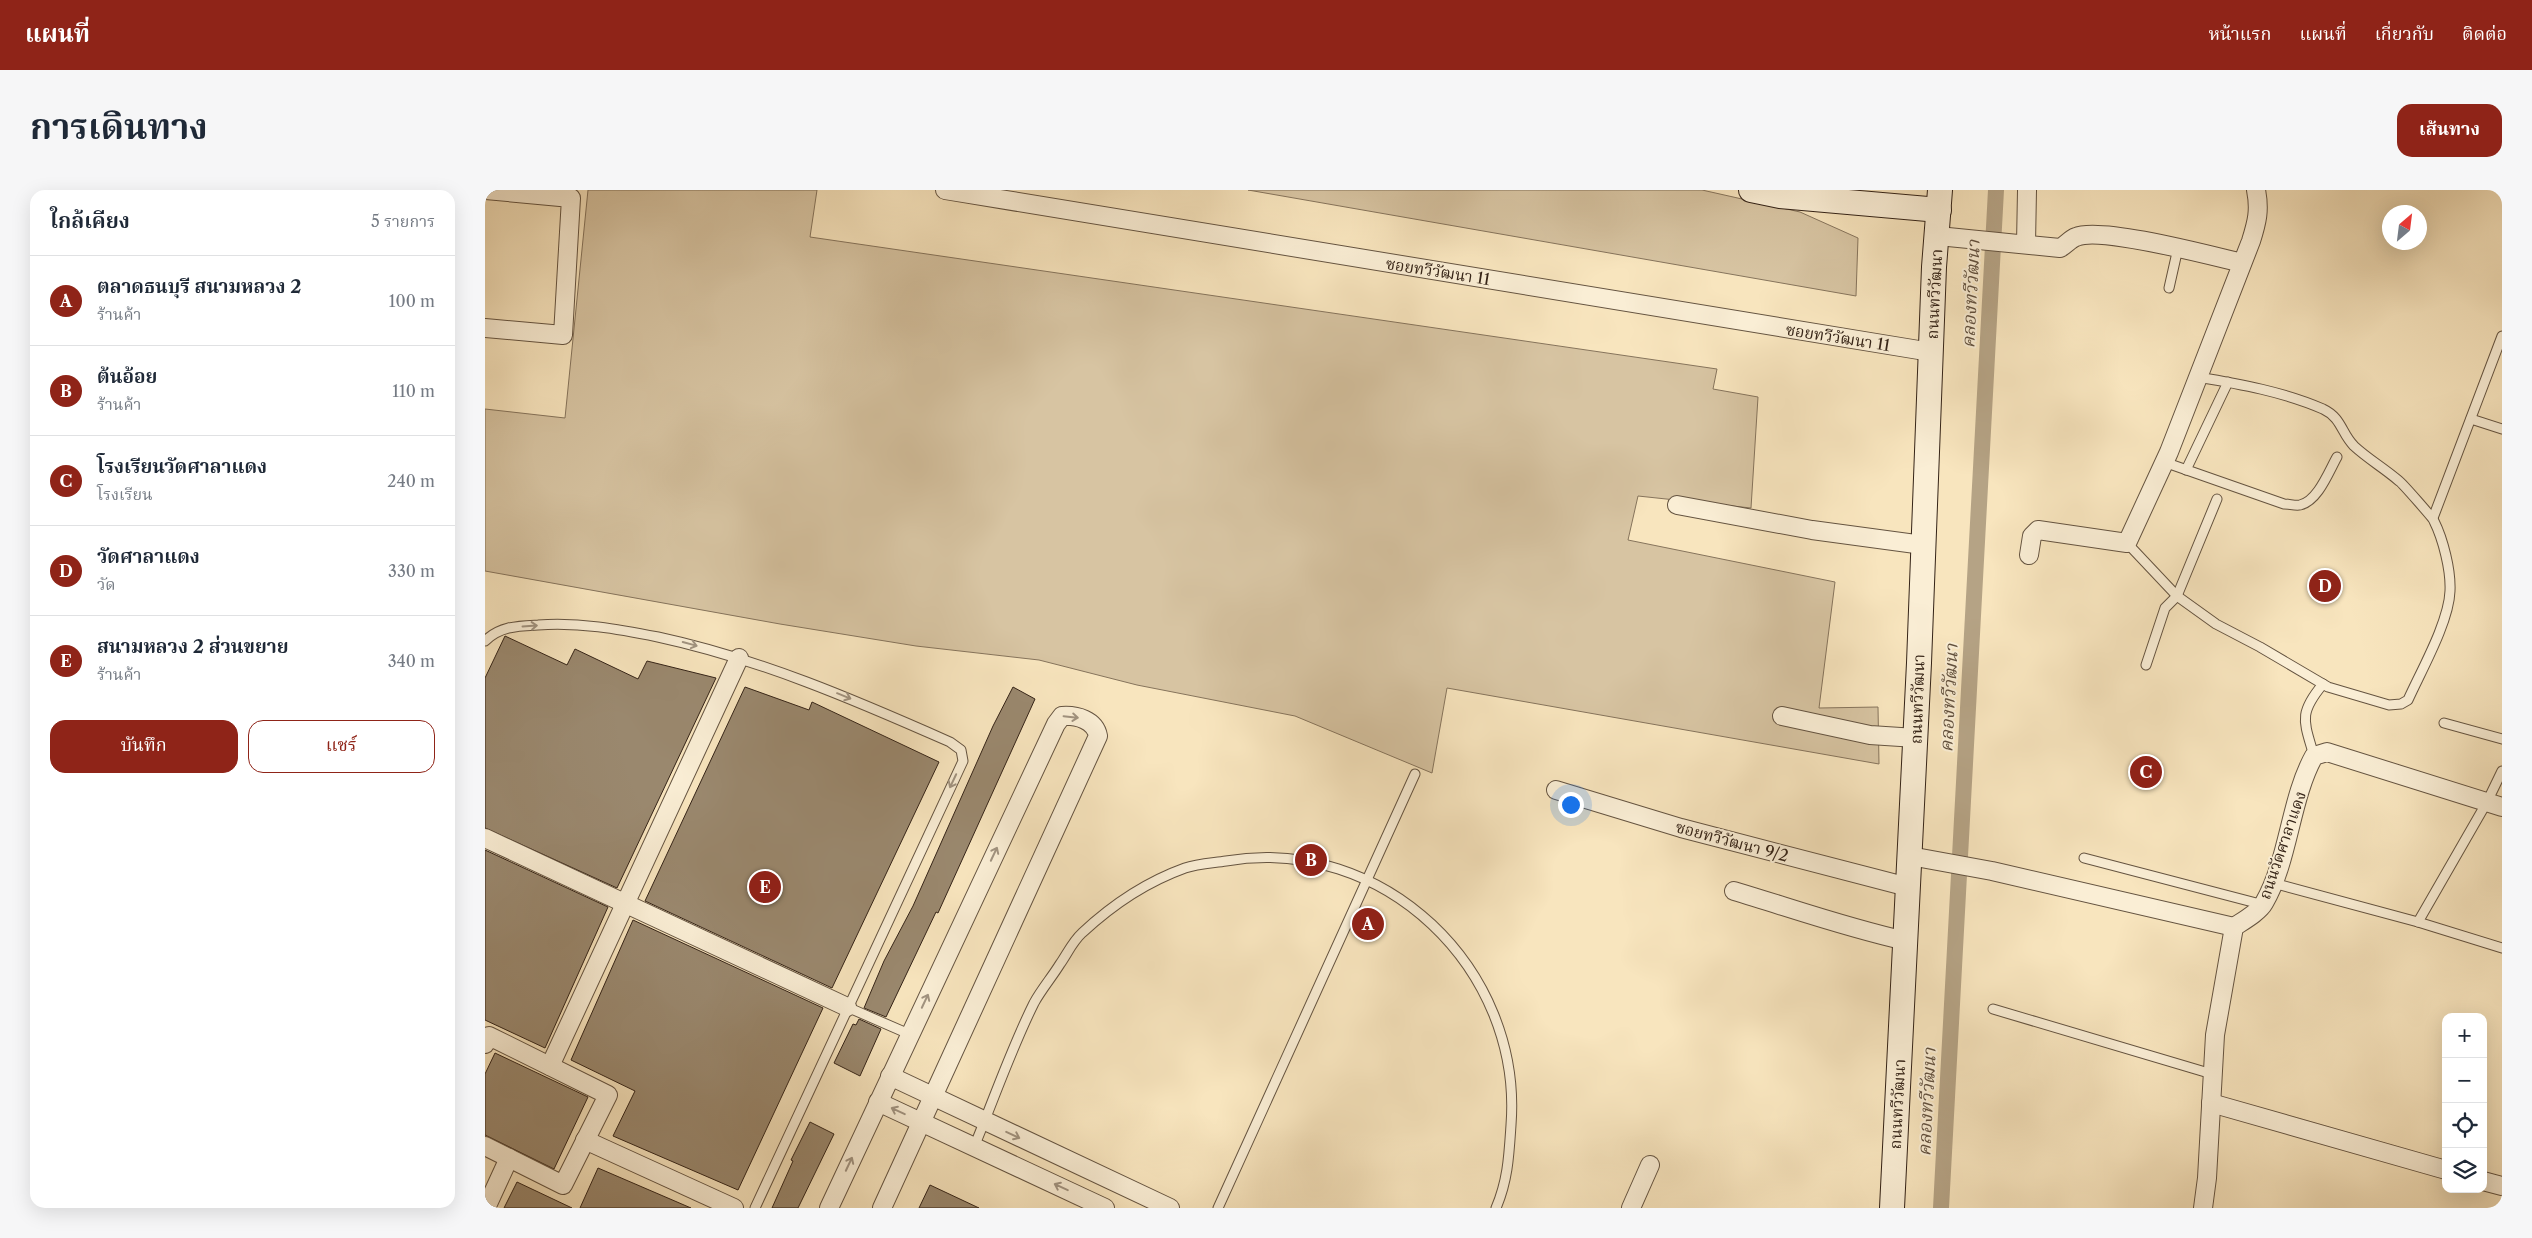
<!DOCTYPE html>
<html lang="th">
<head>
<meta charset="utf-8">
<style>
  body { margin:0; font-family:"Libre Caslon Text","Noto Serif Thai",serif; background:#f6f6f7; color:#1f2937 }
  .controls { position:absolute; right:15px; bottom:15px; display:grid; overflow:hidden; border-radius:10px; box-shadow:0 5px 20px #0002 }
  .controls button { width:45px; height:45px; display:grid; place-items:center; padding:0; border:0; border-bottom:1px solid #e0e1e3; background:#fff; color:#1f2937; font:25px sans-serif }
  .compass { position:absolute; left:1897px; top:15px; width:45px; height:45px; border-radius:50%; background:#fff; box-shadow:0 5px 20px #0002; rotate:28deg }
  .you { position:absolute; left:1085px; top:614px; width:18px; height:18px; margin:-12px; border:4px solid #fff; border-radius:50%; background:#1a73e8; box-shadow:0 0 0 8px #1a73e833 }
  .badge { display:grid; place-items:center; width:32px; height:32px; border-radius:50%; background:#8f2418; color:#fff; font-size:16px; font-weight:700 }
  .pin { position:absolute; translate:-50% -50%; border:2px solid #fff; box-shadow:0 1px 5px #0006 }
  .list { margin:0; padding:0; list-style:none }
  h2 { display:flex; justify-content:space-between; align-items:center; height:65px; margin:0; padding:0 20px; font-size:21px }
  h2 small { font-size:16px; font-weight:400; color:#747a83 }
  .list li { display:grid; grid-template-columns:32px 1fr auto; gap:15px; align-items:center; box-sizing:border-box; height:90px; padding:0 20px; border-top:1px solid #e0e1e3 }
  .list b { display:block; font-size:19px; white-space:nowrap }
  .list p { margin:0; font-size:16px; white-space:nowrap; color:#747a83 }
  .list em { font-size:16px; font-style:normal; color:#747a83 }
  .actions { display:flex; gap:10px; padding:15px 20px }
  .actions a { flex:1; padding:11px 0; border:1px solid #8f2418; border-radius:15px; text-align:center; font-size:18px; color:#8f2418 }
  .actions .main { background:#8f2418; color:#fff }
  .icon { flex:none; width:28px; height:28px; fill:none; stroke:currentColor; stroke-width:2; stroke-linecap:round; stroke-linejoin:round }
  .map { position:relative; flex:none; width:2017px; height:1018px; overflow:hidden; border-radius:15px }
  header { display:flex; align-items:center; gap:30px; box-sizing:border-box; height:70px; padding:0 25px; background:#8f2418; color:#fff }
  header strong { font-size:24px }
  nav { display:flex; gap:28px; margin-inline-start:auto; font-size:18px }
  .intro { display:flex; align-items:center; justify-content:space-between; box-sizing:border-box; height:120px; padding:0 30px }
  h1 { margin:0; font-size:35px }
  .button { padding:12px 22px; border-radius:15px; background:#8f2418; color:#fff; font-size:18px; font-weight:700 }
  main { display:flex; gap:30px; padding:0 30px }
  aside { flex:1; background:#fff; border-radius:15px; box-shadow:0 5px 20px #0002 }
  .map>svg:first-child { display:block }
  .green { fill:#d7c4a2; stroke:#86745c }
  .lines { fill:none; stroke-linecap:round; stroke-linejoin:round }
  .canal { stroke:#b5a385; stroke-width:16 }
  .building { fill:#9a886e; stroke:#342317 }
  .lane-casing { stroke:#655441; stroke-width:11 }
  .street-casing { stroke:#655441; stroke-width:20 }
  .secondary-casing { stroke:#342317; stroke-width:26 }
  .lane { stroke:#faeed5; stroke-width:9 }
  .street { stroke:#faeed5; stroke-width:18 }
  .secondary { stroke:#faeed5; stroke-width:24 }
  .oneway { stroke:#a19380 }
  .labels { text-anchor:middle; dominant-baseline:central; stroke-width:4; stroke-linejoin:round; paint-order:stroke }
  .street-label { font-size:16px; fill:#342317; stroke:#faeed5 }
  .water-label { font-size:18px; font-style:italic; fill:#61503e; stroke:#faeed5 }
</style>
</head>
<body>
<header>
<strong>แผนที่</strong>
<nav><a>หน้าแรก</a><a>แผนที่</a><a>เกี่ยวกับ</a><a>ติดต่อ</a></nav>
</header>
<div class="intro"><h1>การเดินทาง</h1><a class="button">เส้นทาง</a></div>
<main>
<aside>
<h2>ใกล้เคียง<small>5 รายการ</small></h2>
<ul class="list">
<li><span class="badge">A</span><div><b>ตลาดธนบุรี สนามหลวง 2</b><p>ร้านค้า</p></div><em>100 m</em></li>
<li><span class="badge">B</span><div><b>ต้นอ้อย</b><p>ร้านค้า</p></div><em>110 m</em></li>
<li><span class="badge">C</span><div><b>โรงเรียนวัดศาลาแดง</b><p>โรงเรียน</p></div><em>240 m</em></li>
<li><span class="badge">D</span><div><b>วัดศาลาแดง</b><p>วัด</p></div><em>330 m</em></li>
<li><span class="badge">E</span><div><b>สนามหลวง 2 ส่วนขยาย</b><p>ร้านค้า</p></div><em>340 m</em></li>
</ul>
<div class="actions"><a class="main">บันทึก</a><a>แชร์</a></div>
</aside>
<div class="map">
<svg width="2017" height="1018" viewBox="0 0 2017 1018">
  <rect width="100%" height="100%" fill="#f8e5be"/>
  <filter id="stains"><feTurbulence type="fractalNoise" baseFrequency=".004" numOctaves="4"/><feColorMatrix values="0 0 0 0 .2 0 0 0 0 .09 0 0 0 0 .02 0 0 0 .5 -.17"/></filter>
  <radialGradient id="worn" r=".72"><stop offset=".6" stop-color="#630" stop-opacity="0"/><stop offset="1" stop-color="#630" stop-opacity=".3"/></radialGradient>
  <g class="green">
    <polygon points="103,0 332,0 325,47 1232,179 1228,199 1273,207 1266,318 1153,306 1143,350 1350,392 1334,518 1393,517 1394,574 962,498 947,583 810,526 652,495 554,470 431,456 295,434 0,381 0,219 80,228"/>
    <polygon points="763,0 1217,0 1315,22 1373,48 1371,106"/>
  </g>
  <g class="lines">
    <polyline class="canal" points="1456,1018 1511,0"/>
  </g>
  <g class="building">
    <polygon points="20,446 82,475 90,459 153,489 162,471 231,488 132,698 0,638 0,488"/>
    <polygon points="260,497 324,520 327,512 454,572 347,798 160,711"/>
    <polygon points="528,497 550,509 453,723 451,722 401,827 379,818 399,771 428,716 508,536"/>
    <polygon points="0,660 123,717 60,858 0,830"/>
    <polygon points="148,730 338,818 253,1000 128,946 150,901 86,870"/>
    <polygon points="374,829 396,839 375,886 349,873 368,834 371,835"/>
    <polygon points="10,863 103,907 69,979 0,945 0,884"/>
    <polygon points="325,932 349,944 313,1018 287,1018 308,971 306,970"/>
    <polygon points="113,978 206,1018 95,1018"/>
    <polygon points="32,992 87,1018 19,1018"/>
    <polygon points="445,995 494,1018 434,1018"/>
  </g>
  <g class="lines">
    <defs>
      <g id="lane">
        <polyline points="1684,98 1693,58"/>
        <polyline points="1986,229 2017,239"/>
        <path d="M1679,272L1799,314C1804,314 1811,316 1815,315C1833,311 1844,281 1852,267"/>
        <polyline points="1701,280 1743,192"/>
        <polyline points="1948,328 2017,146"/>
        <path d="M1642,353L1692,406L1731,434L1775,457L1843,497L1904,515L1916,514L1923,510C1936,481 1964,432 1965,401C1966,380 1958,349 1949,331C1948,328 1917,293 1914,291C1899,278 1883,269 1869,256C1856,243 1857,228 1838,219C1799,202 1755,194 1713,187"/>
        <path d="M0,451C15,436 33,436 53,435C94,432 133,439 173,447C275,469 370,510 465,552L476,560L478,571L270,1018"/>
        <polyline points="1661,475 1680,418 1692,406 1732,309"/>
        <polyline points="1959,533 2017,549"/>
        <path d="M1829,566C1819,531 1813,524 1838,494"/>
        <polyline points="1599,668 1779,715"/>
        <polyline points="1788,693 1933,732 2017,758"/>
        <polyline points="1933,732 2002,612 2017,581"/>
        <polyline points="362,817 424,844"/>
        <polyline points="1508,819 1727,884"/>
        <path d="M489,957C509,909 526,859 549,813C556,800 567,787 575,774C582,764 588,751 597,743C627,715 661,692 700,678C712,674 728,673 741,671C898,644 1038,779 1026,935C1024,965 1023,990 1011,1018"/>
        <polyline points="733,1018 930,584"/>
      </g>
      <g id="street">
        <polyline points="460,0 1446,162"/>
        <path d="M1453,46L1575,58C1581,55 1585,49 1591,47C1615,36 1727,66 1757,73"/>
        <polyline points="1541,54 1542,0"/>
        <polyline points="0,138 78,145 86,8 0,0"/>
        <polyline points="1192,315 1327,340 1438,355"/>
        <path d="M1544,365L1547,346L1553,340L1642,353L1684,262L1766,51C1772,32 1775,20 1771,0"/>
        <polyline points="1297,526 1385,545 1431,548"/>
        <polyline points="1071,600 1196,638 1423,697"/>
        <polyline points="0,648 362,817"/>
        <polyline points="1425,666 1507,681 1749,737"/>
        <path d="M1249,701C1306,718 1362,738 1421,751"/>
        <polyline points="0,854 4,846 123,905 78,995 0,956"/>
        <polyline points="65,876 254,468"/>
        <polyline points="405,886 685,1018"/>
        <polyline points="393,912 620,1018"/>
        <polyline points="1726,913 1961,980"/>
        <polyline points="100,950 249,1018"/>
        <polyline points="1998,991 2017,996"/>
        <polyline points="1,1018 24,968"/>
        <path d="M344,1018L571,534L577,526C592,525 610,530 613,546L397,1018"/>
        <polyline points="1146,1018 1165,975"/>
        <path d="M1718,1018L1722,988L1730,845L1749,737C1758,731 1774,722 1779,713C1804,670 1805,609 1829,566L1842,562L2017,617"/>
      </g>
      <g id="secondary">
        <polyline points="1266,0 1295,6 1454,20"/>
        <polyline points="1407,1018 1434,473 1449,77 1455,0"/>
      </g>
    </defs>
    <use href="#lane" class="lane-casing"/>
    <use href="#street" class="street-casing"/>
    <use href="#secondary" class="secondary-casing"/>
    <use href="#lane" class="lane"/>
    <use href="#street" class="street"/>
    <use href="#secondary" class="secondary"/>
  </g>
  <defs><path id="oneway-shaft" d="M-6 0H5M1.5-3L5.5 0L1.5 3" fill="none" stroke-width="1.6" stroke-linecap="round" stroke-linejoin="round" transform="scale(1.25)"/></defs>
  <g class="oneway">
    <use href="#oneway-shaft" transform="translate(45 436) rotate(-4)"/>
    <use href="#oneway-shaft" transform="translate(205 454) rotate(15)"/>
    <use href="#oneway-shaft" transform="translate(359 506) rotate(22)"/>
    <use href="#oneway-shaft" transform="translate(586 527) rotate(6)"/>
    <use href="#oneway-shaft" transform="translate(468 591) rotate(115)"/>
    <use href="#oneway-shaft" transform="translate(509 664) rotate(-65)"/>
    <use href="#oneway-shaft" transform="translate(440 811) rotate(-65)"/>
    <use href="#oneway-shaft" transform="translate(413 921) rotate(-155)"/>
    <use href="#oneway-shaft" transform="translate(528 945) rotate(25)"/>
    <use href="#oneway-shaft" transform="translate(364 974) rotate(-65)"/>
    <use href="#oneway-shaft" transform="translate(576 997) rotate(-155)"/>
  </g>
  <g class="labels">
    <g class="street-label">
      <text transform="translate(953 81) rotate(9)">ซอยทวีวัฒนา 11</text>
      <text transform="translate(1449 104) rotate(-87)">ถนนทวีวัฒนา</text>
      <text transform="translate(1353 147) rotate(9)">ซอยทวีวัฒนา 11</text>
      <text transform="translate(1432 509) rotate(-88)">ถนนทวีวัฒนา</text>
      <text transform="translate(1247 651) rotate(15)">ซอยทวีวัฒนา 9/2</text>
      <text transform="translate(1797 655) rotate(-71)">ถนนวัดศาลาแดง</text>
      <text transform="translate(1412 914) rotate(-87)">ถนนทวีวัฒนา</text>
    </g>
    <g class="water-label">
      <text transform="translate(1486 104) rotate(-87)">คลองทวีวัฒนา</text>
      <text transform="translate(1464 508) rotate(-87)">คลองทวีวัฒนา</text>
      <text transform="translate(1442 912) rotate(-87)">คลองทวีวัฒนา</text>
    </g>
  </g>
  <rect width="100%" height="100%" filter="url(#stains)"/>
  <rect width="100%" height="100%" fill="url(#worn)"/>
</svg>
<div class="controls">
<button>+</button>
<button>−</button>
<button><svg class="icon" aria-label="locate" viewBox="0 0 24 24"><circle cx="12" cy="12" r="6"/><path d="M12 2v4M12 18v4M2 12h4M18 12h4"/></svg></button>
<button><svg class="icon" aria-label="layers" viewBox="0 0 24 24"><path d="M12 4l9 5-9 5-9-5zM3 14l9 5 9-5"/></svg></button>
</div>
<svg class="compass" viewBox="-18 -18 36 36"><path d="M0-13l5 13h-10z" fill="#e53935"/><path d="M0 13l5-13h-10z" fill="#747a83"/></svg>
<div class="you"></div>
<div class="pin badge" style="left:883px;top:734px">A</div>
<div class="pin badge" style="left:826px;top:670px">B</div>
<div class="pin badge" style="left:1661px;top:582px">C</div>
<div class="pin badge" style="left:1840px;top:396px">D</div>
<div class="pin badge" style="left:280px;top:697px">E</div>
</div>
</main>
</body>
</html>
